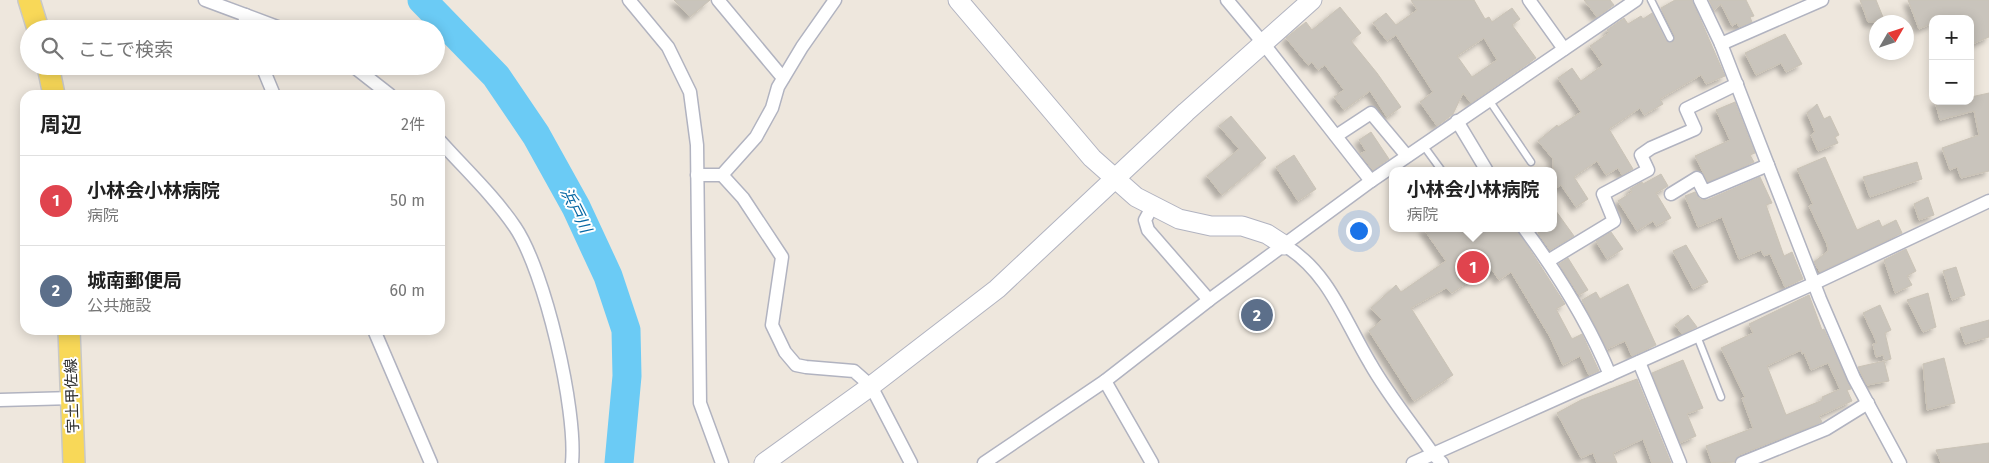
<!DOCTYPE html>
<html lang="ja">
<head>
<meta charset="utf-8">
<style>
  body { margin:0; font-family:"Fira Sans","Noto Sans JP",sans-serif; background:#f6f6f6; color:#222 }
  .controls { position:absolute; right:15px; top:15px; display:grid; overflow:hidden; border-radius:10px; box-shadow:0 2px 12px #0003 }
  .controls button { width:45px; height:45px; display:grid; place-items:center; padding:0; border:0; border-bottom:1px solid #e0e0e0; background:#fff; color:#222; font:25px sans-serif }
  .compass { position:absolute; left:1869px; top:15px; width:45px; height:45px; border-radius:50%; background:#fff; box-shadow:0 2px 12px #0003; rotate:51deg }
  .you { position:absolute; left:1358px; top:230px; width:18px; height:18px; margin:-12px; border:4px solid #fff; border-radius:50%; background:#1a73e8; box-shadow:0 0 0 8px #1a73e833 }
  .badge { display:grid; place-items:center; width:32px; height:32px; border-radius:50%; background:#2563eb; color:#fff; font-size:16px; font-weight:700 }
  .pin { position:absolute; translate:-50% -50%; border:2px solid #fff; box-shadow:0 1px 5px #0006 }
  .popup { position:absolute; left:1389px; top:167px; width:168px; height:65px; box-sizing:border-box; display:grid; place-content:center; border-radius:10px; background:#fff; filter:drop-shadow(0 1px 4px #0005); font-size:16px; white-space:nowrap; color:#767676 }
  .popup b { font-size:19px; color:#222 }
  .popup::after { content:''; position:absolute; left:50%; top:100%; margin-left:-10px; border:10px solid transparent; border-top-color:#fff }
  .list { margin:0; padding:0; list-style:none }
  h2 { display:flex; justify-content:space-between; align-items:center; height:65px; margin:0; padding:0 20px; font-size:21px }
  h2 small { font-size:16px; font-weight:400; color:#767676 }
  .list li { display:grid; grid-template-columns:32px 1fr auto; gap:15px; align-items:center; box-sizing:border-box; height:90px; padding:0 20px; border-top:1px solid #e0e0e0 }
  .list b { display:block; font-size:19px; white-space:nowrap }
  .list p { margin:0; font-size:16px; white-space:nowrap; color:#767676 }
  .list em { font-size:16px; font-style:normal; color:#767676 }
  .icon { flex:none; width:28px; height:28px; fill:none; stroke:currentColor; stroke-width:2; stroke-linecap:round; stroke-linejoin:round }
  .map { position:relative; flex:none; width:1989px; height:463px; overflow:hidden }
  .search { position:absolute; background:#fff; box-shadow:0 2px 12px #0003; left:20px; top:20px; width:425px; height:55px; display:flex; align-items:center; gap:12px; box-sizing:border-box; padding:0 18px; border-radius:28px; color:#767676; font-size:19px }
  .panel { position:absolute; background:#fff; box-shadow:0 2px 12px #0003; left:20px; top:90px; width:425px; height:245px; border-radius:15px }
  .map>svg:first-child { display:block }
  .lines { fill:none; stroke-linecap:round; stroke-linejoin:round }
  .river { stroke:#6bcbf5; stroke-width:29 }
  .building { fill:#c9c4bc; stroke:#cac3b6; fill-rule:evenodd; filter:url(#shadow) }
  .lane-casing { stroke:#b1b3c0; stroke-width:9 }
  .street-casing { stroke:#b1b3c0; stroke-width:15 }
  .secondary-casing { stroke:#b1b3c0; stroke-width:21 }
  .primary-casing { stroke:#c8c8c8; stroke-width:24 }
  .lane { stroke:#fff; stroke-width:6 }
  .street { stroke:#fff; stroke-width:12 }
  .secondary { stroke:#fff; stroke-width:19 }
  .primary { stroke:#f8d858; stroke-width:21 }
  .labels { text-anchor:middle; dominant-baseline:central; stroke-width:4; stroke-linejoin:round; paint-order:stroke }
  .street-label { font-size:15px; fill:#2b2b2b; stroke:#fff }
  .water-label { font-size:16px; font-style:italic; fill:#0768a4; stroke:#fff }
</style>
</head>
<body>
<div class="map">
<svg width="1989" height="463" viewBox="0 0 1989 463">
  <defs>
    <filter id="shadow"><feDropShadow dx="-4.5" dy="4.5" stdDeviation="2.5" flood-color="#0004"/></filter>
  </defs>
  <rect width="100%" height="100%" fill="#eee7dd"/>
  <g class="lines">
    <polyline class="river" points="422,0 496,76 536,135 576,207 608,276 626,330 627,376 619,463"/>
  </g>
  <g class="building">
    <polygon points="674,0 710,0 690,17"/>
    <path d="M1411,0H1474L1485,19L1489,17L1492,22L1512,8L1520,19L1512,25L1536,58L1471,103L1463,93L1453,114L1437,126L1420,102L1433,92L1396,35L1387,41L1373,23L1386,13L1396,25L1417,10ZM1484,38L1497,60L1472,77L1457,56Z"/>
    <polygon points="1584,0 1610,0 1614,5 1597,17"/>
    <polygon points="1675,0 1692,0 1725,76 1706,84 1701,75 1660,99 1663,104 1644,115 1640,108 1609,129 1633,169 1622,175 1618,168 1606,175 1597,161 1574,177 1588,199 1576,207 1561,185 1553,190 1553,159 1538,141 1557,125 1558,127 1581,112 1558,78 1572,68 1581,81 1603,65 1590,46 1609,33 1607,30 1624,18 1628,24 1641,16 1643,19 1652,13 1666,41 1673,42 1675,36 1661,8"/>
    <polygon points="1709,0 1746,0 1754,16 1750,17 1752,22 1739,27 1737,23 1732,26 1721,4 1714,10"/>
    <polygon points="1860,0 1876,0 1885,22 1868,22"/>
    <polygon points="1908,0 1989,0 1989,37 1970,45 1970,19 1933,19 1933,23 1919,29"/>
    <polygon points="1340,7 1361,33 1351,41 1377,73 1401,107 1387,117 1370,91 1344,110 1334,97 1344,90 1325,65 1318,70 1312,62 1308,65 1286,38 1306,22 1312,30"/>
    <polygon points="1785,34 1802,64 1786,72 1781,63 1756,75 1745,53"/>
    <polygon points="1989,93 1989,171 1961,178 1957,167 1950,170 1942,148 1979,135 1974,111 1940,120 1935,101 1972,101 1971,97"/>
    <polygon points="1735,102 1755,153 1750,155 1754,162 1708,182 1695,156 1730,140 1716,110"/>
    <polygon points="1817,104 1824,119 1830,116 1839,135 1835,137 1838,143 1818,151 1811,135 1815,132 1807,113"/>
    <polygon points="1231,116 1266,158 1222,195 1207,176 1239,149 1219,126"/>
    <polygon points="1371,132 1389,159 1373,170 1360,154 1366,151 1359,140"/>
    <polygon points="1294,155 1316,189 1298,201 1276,167"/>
    <polygon points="1825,157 1857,230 1879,220 1882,227 1896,220 1902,233 1820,272 1814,262 1828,251 1827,244 1809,206 1813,204 1797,169"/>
    <polygon points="1917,162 1922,179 1870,197 1863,177"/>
    <polygon points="1661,174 1668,186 1656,193 1671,218 1656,226 1653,221 1637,231 1618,201 1632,192 1630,189 1642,182 1643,184"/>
    <polygon points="1760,177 1772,203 1766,205 1784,256 1792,252 1803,279 1785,287 1770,254 1764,256 1761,250 1739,259 1722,217 1698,227 1685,196 1695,192 1700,199 1707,200"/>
    <polygon points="1928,197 1934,215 1919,220 1914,204"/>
    <polygon points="1553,207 1574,236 1550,250 1538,233 1545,228 1553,228"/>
    <polygon points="1423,228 1487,228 1489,232 1498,228 1516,228 1565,304 1556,309 1572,339 1582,334 1599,371 1589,375 1580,356 1563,365 1550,337 1511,272 1499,280 1490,267 1452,293 1446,288 1411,308 1453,375 1414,401 1369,331 1382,320 1371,308 1396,285 1401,292 1446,261"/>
    <polygon points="1611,232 1623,249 1607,259 1596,241"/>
    <polygon points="1686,245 1708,282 1693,289 1673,251"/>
    <polygon points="1906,249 1916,271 1907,276 1912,285 1895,293 1884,260"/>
    <polygon points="1568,258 1588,290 1579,295 1559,264"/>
    <polygon points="1956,267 1965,295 1952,300 1943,271"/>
    <polygon points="1628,284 1656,345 1632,356 1625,341 1607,349 1582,300 1596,292 1600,299"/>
    <polygon points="1928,293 1936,327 1923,332 1907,300"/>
    <path d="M1809,295L1822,330L1824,329L1851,389L1847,390L1852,401L1819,416L1822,422L1739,455L1734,462L1712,463L1706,446L1753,428L1742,398L1745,397L1721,348L1753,333L1749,324ZM1801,350L1802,354L1804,353L1811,370L1828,363L1840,389L1822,397L1823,400L1786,415L1767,366Z"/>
    <polygon points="1880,305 1891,330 1885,333 1891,359 1885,361 1883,355 1876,357 1873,344 1877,343 1863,313"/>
    <polygon points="1688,315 1697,327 1682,334 1675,325"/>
    <polygon points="1989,320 1989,337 1965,344 1960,328"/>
    <polygon points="1944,358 1955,403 1927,410 1923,364"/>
    <polygon points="1683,360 1703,408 1687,414 1696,436 1680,443 1652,373"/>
    <polygon points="1884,361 1889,381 1867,385 1858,367"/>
    <polygon points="1637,379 1671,463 1652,463 1643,439 1613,453 1617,463 1597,463 1593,453 1581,458 1557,413 1581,400"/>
    <polygon points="1989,443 1989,463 1941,463 1936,450"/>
  </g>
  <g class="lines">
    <defs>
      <g id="lane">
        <polyline points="1651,0 1670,38"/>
        <polyline points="1489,100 1531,162"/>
        <polyline points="1423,145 1442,171"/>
        <polyline points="1697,336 1721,397"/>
      </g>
      <g id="street">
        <polyline points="205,0 283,29"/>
        <polyline points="629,0 668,47 690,92 697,145 700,403 722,463"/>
        <polyline points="718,0 783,78"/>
        <polyline points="1227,0 1263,43 1371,181"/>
        <polyline points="1529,0 1564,49"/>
        <polyline points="1700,0 1721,44 1820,299 1854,378 1900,463"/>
        <polyline points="246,15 244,24 246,29"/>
        <polyline points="1721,44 1822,0"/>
        <polyline points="262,66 274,95"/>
        <polyline points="353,66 390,95"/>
        <polyline points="1457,121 1487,171"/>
        <polyline points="1336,136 1371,113 1407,156"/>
        <path d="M440,141C465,169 494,196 515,227C545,271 577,410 572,463"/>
        <polyline points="697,175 722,175 756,137 772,108 778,87 802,47 835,0"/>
        <polyline points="722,175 743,198 782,257 772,325 785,352 796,365 806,367 854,371 871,386 911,463"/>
        <polyline points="1671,194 1697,178 1704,192 1768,165"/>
        <polyline points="1152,207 1145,220 1148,230 1209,300"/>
        <path d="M1524,228C1558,274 1588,322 1610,375"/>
        <path d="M1284,245C1329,272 1344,320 1370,363C1388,395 1412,424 1433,454L1442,463"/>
        <polyline points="1548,261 1614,221 1603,194 1648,170 1641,155 1651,148 1695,129 1686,109 1737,84"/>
        <polyline points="374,330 431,463"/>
        <polyline points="1639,362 1680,463"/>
        <polyline points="1105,381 1152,463"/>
        <polyline points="0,400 73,398"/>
        <polyline points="984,463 1105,381 1209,300 1371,181 1636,0"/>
        <polyline points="1413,463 1815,283 1989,201"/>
        <polyline points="1742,463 1826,429 1868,403"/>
      </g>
      <g id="secondary">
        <polyline points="958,0 1092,158 1136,197 1179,219 1211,226 1242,226 1267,234 1284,245"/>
        <polyline points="764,463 871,386 997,289 1186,112 1312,0"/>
      </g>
      <g id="primary">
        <polyline points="29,0 38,29"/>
        <polyline points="48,66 54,95"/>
        <polyline points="69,330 74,463"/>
      </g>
    </defs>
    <use href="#lane" class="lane-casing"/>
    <use href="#street" class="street-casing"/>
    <use href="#secondary" class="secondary-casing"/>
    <use href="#primary" class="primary-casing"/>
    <use href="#lane" class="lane"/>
    <use href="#street" class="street"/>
    <use href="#secondary" class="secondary"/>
    <use href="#primary" class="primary"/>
  </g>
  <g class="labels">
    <g class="street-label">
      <text transform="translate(72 396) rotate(-92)">宇土甲佐線</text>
    </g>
    <g class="water-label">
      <text transform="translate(576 210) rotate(63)">浜戸川</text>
    </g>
  </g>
</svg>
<div class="controls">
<button>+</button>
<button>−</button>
</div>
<svg class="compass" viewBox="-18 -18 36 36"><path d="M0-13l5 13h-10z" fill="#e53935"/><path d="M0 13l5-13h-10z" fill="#767676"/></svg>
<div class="you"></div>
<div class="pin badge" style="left:1473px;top:267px;background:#e0444e">1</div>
<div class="popup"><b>小林会小林病院</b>病院</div>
<div class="pin badge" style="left:1257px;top:315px;background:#5c6f8a">2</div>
<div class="search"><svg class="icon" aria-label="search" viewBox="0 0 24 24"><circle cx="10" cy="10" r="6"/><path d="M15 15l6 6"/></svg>ここで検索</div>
<section class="panel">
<h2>周辺<small>2件</small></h2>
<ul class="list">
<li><span class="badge" style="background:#e0444e">1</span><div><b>小林会小林病院</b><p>病院</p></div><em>50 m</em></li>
<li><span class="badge" style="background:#5c6f8a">2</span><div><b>城南郵便局</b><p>公共施設</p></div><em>60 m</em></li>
</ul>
</section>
</div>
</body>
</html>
